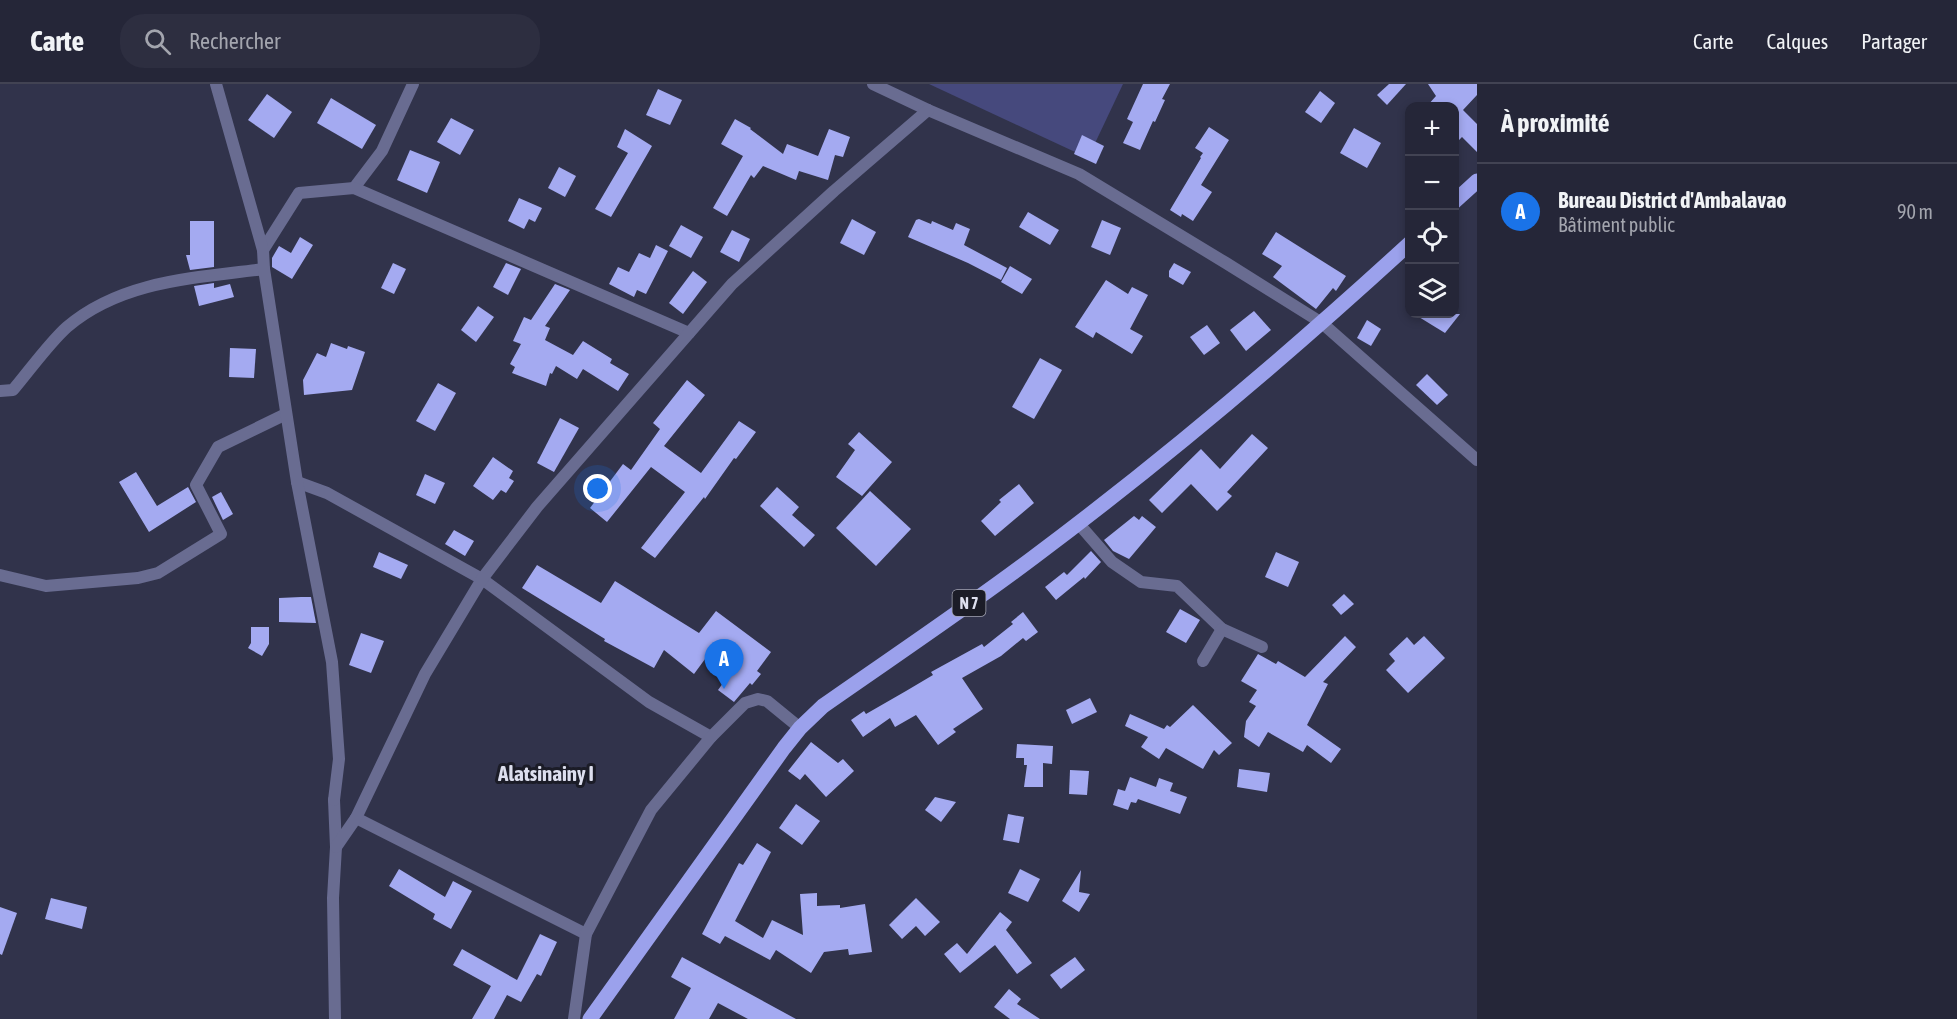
<!DOCTYPE html>
<html lang="fr">
<head>
<meta charset="utf-8">
<style>
  body { margin:0; font-family:"Asap Condensed",sans-serif; background:#2d2e40; color:#f1f3f6 }
  .controls { position:absolute; right:18px; top:18px; display:grid; overflow:hidden; border-radius:12px; box-shadow:0 3px 9px #0003 }
  .controls button { width:54px; height:54px; display:grid; place-items:center; padding:0; border:0; border-bottom:2px solid #424353; background:#252638; color:#f1f3f6; font:30px sans-serif }
  .you { position:absolute; left:598px; top:405px; width:21px; height:21px; margin:-15px; border:4px solid #fff; border-radius:50%; background:#1a73e8; box-shadow:0 0 0 9px #1a73e833 }
  .badge { display:grid; place-items:center; width:39px; height:39px; border-radius:50%; background:#1a73e8; color:#fff; font-size:20px; font-weight:700 }
  .pin { position:absolute; translate:-50% -50px; filter:drop-shadow(0 2px 3px #0008) }
  .pin::after { content:''; position:absolute; top:32px; width:21px; height:18px; background:inherit; clip-path:polygon(0 0,100% 0,50% 100%) }
  .list { margin:0; padding:0; list-style:none }
  h2 { display:flex; justify-content:space-between; align-items:center; height:78px; margin:0; padding:0 24px; font-size:26px }
  h2 small { font-size:20px; font-weight:400; color:#a3a5ae }
  .list li { display:grid; grid-template-columns:39px 1fr auto; gap:18px; align-items:center; box-sizing:border-box; height:96px; padding:0 24px; border-top:2px solid #424353 }
  .list b { display:block; font-size:22px; white-space:nowrap }
  .list p { margin:0; font-size:20px; white-space:nowrap; color:#a3a5ae }
  .list em { font-size:20px; font-style:normal; color:#a3a5ae }
  .icon { flex:none; width:33px; height:33px; fill:none; stroke:currentColor; stroke-width:2; stroke-linecap:round; stroke-linejoin:round }
  .map { position:relative; flex:none; width:1477px; height:935px; overflow:hidden }
  header { display:flex; align-items:center; gap:36px; box-sizing:border-box; height:84px; padding:0 30px; background:#252638; border-bottom:2px solid #424353 }
  header strong { font-size:28px }
  nav { display:flex; gap:33px; margin-inline-start:auto; font-size:21px }
  .search { width:420px; height:54px; background:#2d2e40; display:flex; align-items:center; gap:15px; box-sizing:border-box; padding:0 21px; border-radius:24px; color:#a3a5ae; font-size:22px }
  main { display:flex }
  aside { flex:1; background:#252638 }
  .map>svg:first-child { display:block }
  .grass { fill:#46497d }
  .building { fill:#a4aaf1 }
  .lines { fill:none; stroke-linecap:round; stroke-linejoin:round }
  .minor { stroke:#696c91; stroke-width:12 }
  .tertiary { stroke:#696c91; stroke-width:12 }
  .primary { stroke:#9ba1ec; stroke-width:15 }
  .labels { text-anchor:middle; dominant-baseline:central; stroke-width:6; stroke-linejoin:round; paint-order:stroke }
  .shield { fill:#1b1c27; stroke:#a3a4b2; stroke-width:1.5 }
  .shield-label { font-size:16px; font-weight:bold; fill:#dddfee }
  .quarter-label { font-size:21px; font-weight:bold; fill:#dddfee; stroke:#1b1c27 }
</style>
</head>
<body>
<header>
<strong>Carte</strong>
<div class="search"><svg class="icon" aria-label="search" viewBox="0 0 24 24"><circle cx="10" cy="10" r="6"/><path d="M15 15l6 6"/></svg>Rechercher</div>
<nav><a>Carte</a><a>Calques</a><a>Partager</a></nav>
</header>
<main>
<div class="map">
<svg width="1477" height="935" viewBox="0 0 1477 935">
  <rect width="100%" height="100%" fill="#31334b"/>
  <polygon class="grass" points="929,0 1123,0 1088,74"/>
  <g class="building">
    <polygon points="1143,0 1170,0 1162,15 1165,16 1155,38 1153,37 1140,66 1123,59 1133,38 1127,35"/>
    <polygon points="1389,0 1406,0 1387,21 1377,11"/>
    <polygon points="1428,0 1477,0 1477,11 1463,26 1477,40 1477,68 1462,53 1455,60 1455,22 1427,22 1436,12"/>
    <polygon points="658,5 682,16 670,41 646,31"/>
    <polygon points="1320,7 1335,19 1321,39 1305,28"/>
    <polygon points="267,10 292,28 274,54 248,36"/>
    <polygon points="331,14 376,41 362,65 317,39"/>
    <polygon points="451,34 474,46 460,71 437,58"/>
    <polygon points="735,35 751,44 750,45 783,70 787,60 818,72 829,45 850,53 843,73 835,71 828,96 799,87 796,96 763,82 754,94 751,91 727,132 713,124 743,72 721,60"/>
    <polygon points="1209,43 1229,56 1201,101 1212,108 1193,137 1182,130 1181,133 1170,126 1201,74 1200,73 1203,69 1195,64"/>
    <polygon points="1354,44 1381,59 1367,84 1340,69"/>
    <polygon points="625,45 652,62 611,133 595,125 628,69 617,63"/>
    <polygon points="1082,51 1104,62 1096,80 1074,70"/>
    <polygon points="410,66 440,78 427,109 397,96"/>
    <polygon points="559,83 576,92 565,113 548,104"/>
    <polygon points="519,114 542,124 535,138 529,135 524,145 508,137"/>
    <polygon points="1028,128 1059,146 1050,161 1019,143"/>
    <polygon points="852,135 876,148 864,171 840,159"/>
    <polygon points="919,135 931,140 932,137 953,146 956,139 970,145 964,161 1007,184 1001,196 968,179 908,153 916,136"/>
    <polygon points="1102,136 1121,144 1110,171 1091,163"/>
    <polygon points="190,137 214,137 214,183 190,186 186,171 190,171"/>
    <polygon points="681,141 703,153 691,174 669,162"/>
    <polygon points="732,146 750,155 739,178 720,168"/>
    <polygon points="1276,148 1346,192 1336,207 1333,204 1316,225 1273,193 1282,182 1262,170"/>
    <polygon points="300,153 313,161 292,195 272,183 272,174 279,162 291,169"/>
    <polygon points="656,161 668,167 646,210 637,206 634,213 609,200 618,183 629,188 639,169 650,174"/>
    <polygon points="393,179 406,185 394,210 381,204"/>
    <polygon points="506,179 521,185 508,211 493,203"/>
    <polygon points="1174,179 1191,188 1183,201 1169,193 1169,187"/>
    <polygon points="1010,182 1032,195 1022,210 1001,198"/>
    <polygon points="693,187 707,198 683,230 669,219"/>
    <polygon points="1106,196 1128,210 1132,203 1148,211 1130,245 1143,252 1132,270 1096,248 1093,254 1075,243"/>
    <polygon points="214,199 214,204 230,200 234,213 199,222 194,202"/>
    <polygon points="555,200 570,206 545,242 550,244 545,256 573,271 583,257 612,275 610,279 629,290 618,307 583,285 577,295 556,282 552,290 550,289 546,302 512,289 515,283 510,280 521,260 513,257 524,233 531,236"/>
    <polygon points="478,222 494,233 476,258 461,246"/>
    <polygon points="1254,227 1271,246 1246,267 1230,246"/>
    <polygon points="1414,230 1460,230 1445,249"/>
    <polygon points="1367,236 1381,245 1371,262 1357,254"/>
    <polygon points="1207,241 1220,259 1204,271 1190,253"/>
    <polygon points="331,259 347,265 348,262 365,268 352,306 304,311 303,296 317,269 326,273"/>
    <polygon points="230,264 256,265 254,294 229,293"/>
    <polygon points="1040,274 1062,286 1034,335 1012,323"/>
    <polygon points="1427,290 1448,311 1437,321 1416,301"/>
    <polygon points="687,296 705,311 664,362 701,389 739,337 756,348 736,375 734,374 705,415 704,413 655,474 641,464 685,408 651,383 607,438 590,424 623,380 631,386 660,345 653,339"/>
    <polygon points="438,299 456,309 435,347 416,337"/>
    <polygon points="560,334 579,344 554,388 537,379"/>
    <polygon points="859,348 892,378 862,412 836,393 855,366 848,360"/>
    <polygon points="1252,350 1268,364 1227,408 1232,412 1217,427 1191,400 1162,429 1149,416 1201,365 1220,385"/>
    <polygon points="493,373 513,387 509,394 514,397 506,409 501,406 493,416 473,402"/>
    <polygon points="136,388 157,422 188,403 196,418 149,448 119,398"/>
    <polygon points="425,390 445,399 435,420 416,411"/>
    <polygon points="1019,400 1034,419 995,452 981,437 1001,418 999,416"/>
    <polygon points="777,403 799,423 792,431 815,451 804,463 760,422"/>
    <polygon points="870,407 911,445 876,482 836,444"/>
    <polygon points="221,408 233,430 223,436 212,413"/>
    <polygon points="1134,432 1139,436 1142,432 1156,443 1129,475 1113,467 1104,456"/>
    <polygon points="454,446 474,457 465,472 445,460"/>
    <polygon points="1091,467 1101,478 1085,495 1084,493 1056,516 1045,503 1064,488 1067,491"/>
    <polygon points="379,468 408,481 401,495 373,483"/>
    <polygon points="1276,468 1299,478 1288,503 1265,493"/>
    <polygon points="537,481 601,519 615,497 699,549 716,527 771,568 757,587 761,590 752,601 750,599 734,618 718,606 731,588 708,571 694,590 664,566 654,584 604,557 605,555 522,504"/>
    <polygon points="1344,510 1354,520 1341,531 1332,521"/>
    <polygon points="301,513 311,513 316,539 279,538 279,514"/>
    <polygon points="1180,525 1200,536 1186,559 1166,548"/>
    <polygon points="1023,528 1038,548 1026,557 1023,554 1001,572 962,594 983,625 953,645 956,648 938,661 916,631 895,643 890,634 863,653 851,636 864,627 866,630 906,607 933,591 931,588 982,560 984,563 1013,540 1011,538"/>
    <polygon points="251,543 269,543 269,560 262,572 248,564 251,559"/>
    <polygon points="361,549 384,557 371,589 349,581"/>
    <polygon points="1345,552 1356,563 1323,598 1328,600 1307,641 1341,665 1331,679 1307,661 1303,668 1268,648 1259,663 1244,653 1246,637 1256,622 1249,618 1257,606 1241,597 1258,570 1276,580 1278,577 1305,593"/>
    <polygon points="1424,552 1445,574 1408,609 1386,586 1395,577 1389,570 1407,553 1414,561"/>
    <polygon points="1090,614 1097,628 1072,640 1066,626"/>
    <polygon points="1193,621 1232,659 1219,671 1214,666 1203,685 1166,664 1159,675 1141,663 1148,653 1125,642 1130,630 1164,645 1167,641 1170,643"/>
    <polygon points="811,658 838,679 843,675 854,687 826,713 805,690 800,696 788,687"/>
    <polygon points="1017,660 1053,662 1052,680 1043,679 1043,703 1024,703 1027,681 1024,681 1024,674 1016,674"/>
    <polygon points="1239,685 1270,689 1267,708 1237,703"/>
    <polygon points="1070,686 1089,687 1087,711 1069,710"/>
    <polygon points="1130,693 1156,703 1159,694 1173,699 1170,707 1187,713 1180,730 1138,715 1136,719 1131,718 1128,726 1113,721 1118,705 1125,707"/>
    <polygon points="935,713 956,718 941,738 925,726"/>
    <polygon points="796,720 820,737 802,761 779,744"/>
    <polygon points="1008,730 1024,733 1019,759 1003,756"/>
    <polygon points="757,759 771,768 735,837 763,854 772,836 803,851 800,810 817,809 817,822 840,821 840,824 865,820 872,868 849,871 848,865 824,868 811,889 776,866 770,876 725,852 720,860 702,850 739,779 743,781"/>
    <polygon points="399,785 445,813 453,797 472,807 451,845 433,835 435,830 389,802"/>
    <polygon points="1020,785 1040,795 1028,818 1008,809"/>
    <polygon points="1081,786 1079,808 1090,810 1079,828 1062,817"/>
    <polygon points="51,814 87,823 82,845 45,835"/>
    <polygon points="916,814 940,838 925,852 916,842 902,855 889,841"/>
    <polygon points="0,823 17,829 2,871 0,870"/>
    <polygon points="1000,828 1012,838 1006,846 1032,879 1017,890 995,861 960,889 944,870 957,859 967,870"/>
    <polygon points="540,850 557,858 541,892 537,890 521,918 507,911 494,935 472,935 491,902 453,881 462,865 517,896"/>
    <polygon points="682,873 796,935 748,935 718,919 709,935 674,935 691,904 671,893"/>
    <polygon points="1075,873 1085,886 1061,905 1050,891"/>
    <polygon points="1009,905 1021,915 1017,920 1040,935 1010,935 994,923"/>
  </g>
  <g class="lines">
    <g class="minor">
      <polyline points="873,0 928,26 1079,90 1226,179 1322,239 1477,376"/>
      <polyline points="354,104 382,67 413,0"/>
      <polyline points="263,166 299,109 354,104 689,249"/>
      <path d="M0,307L13,306C29,287 50,258 67,243C122,196 196,194 264,185"/>
      <polyline points="297,398 327,409 482,495 649,618 711,653"/>
      <polyline points="1078,439 1112,478 1141,498 1177,502 1222,545 1262,563"/>
      <polyline points="0,491 46,502 138,494 158,489 221,450 196,401 218,363 286,330"/>
      <polyline points="1203,577 1222,545"/>
      <polyline points="334,716 336,763 333,814 335,935"/>
      <polyline points="356,734 586,850"/>
      <polyline points="336,763 356,734 425,590 482,495 537,423 732,200 834,107 928,26"/>
      <polyline points="574,935 586,850 651,726 711,653 745,619 758,615 767,617 800,644"/>
    </g>
    <polyline class="tertiary" points="216,0 263,166 264,185 297,398 332,578 339,675 334,716"/>
    <g class="primary">
      <polyline points="1454,118 1477,97"/>
      <path d="M590,935L784,664L800,644L823,622C893,573 965,525 1034,473C1165,375 1289,270 1410,159"/>
    </g>
  </g>
  <g class="labels">
    <rect class="shield" x="952.5" y="506" width="33" height="26" rx="4.5"/>
    <g class="shield-label">
      <text x="969" y="519">N 7</text>
    </g>
    <g class="quarter-label">
      <text x="546" y="689">Alatsinainy I</text>
    </g>
  </g>
</svg>
<div class="controls">
<button>+</button>
<button>−</button>
<button><svg class="icon" aria-label="locate" viewBox="0 0 24 24"><circle cx="12" cy="12" r="6"/><path d="M12 2v4M12 18v4M2 12h4M18 12h4"/></svg></button>
<button><svg class="icon" aria-label="layers" viewBox="0 0 24 24"><path d="M12 4l9 5-9 5-9-5zM3 14l9 5 9-5"/></svg></button>
</div>
<div class="you"></div>
<div class="pin badge" style="left:724px;top:605px">A</div>
</div>
<aside>
<h2>À proximité<small></small></h2>
<ul class="list">
<li><span class="badge">A</span><div><b>Bureau District d'Ambalavao</b><p>Bâtiment public</p></div><em>90 m</em></li>
</ul>
</aside>
</main>
</body>
</html>
